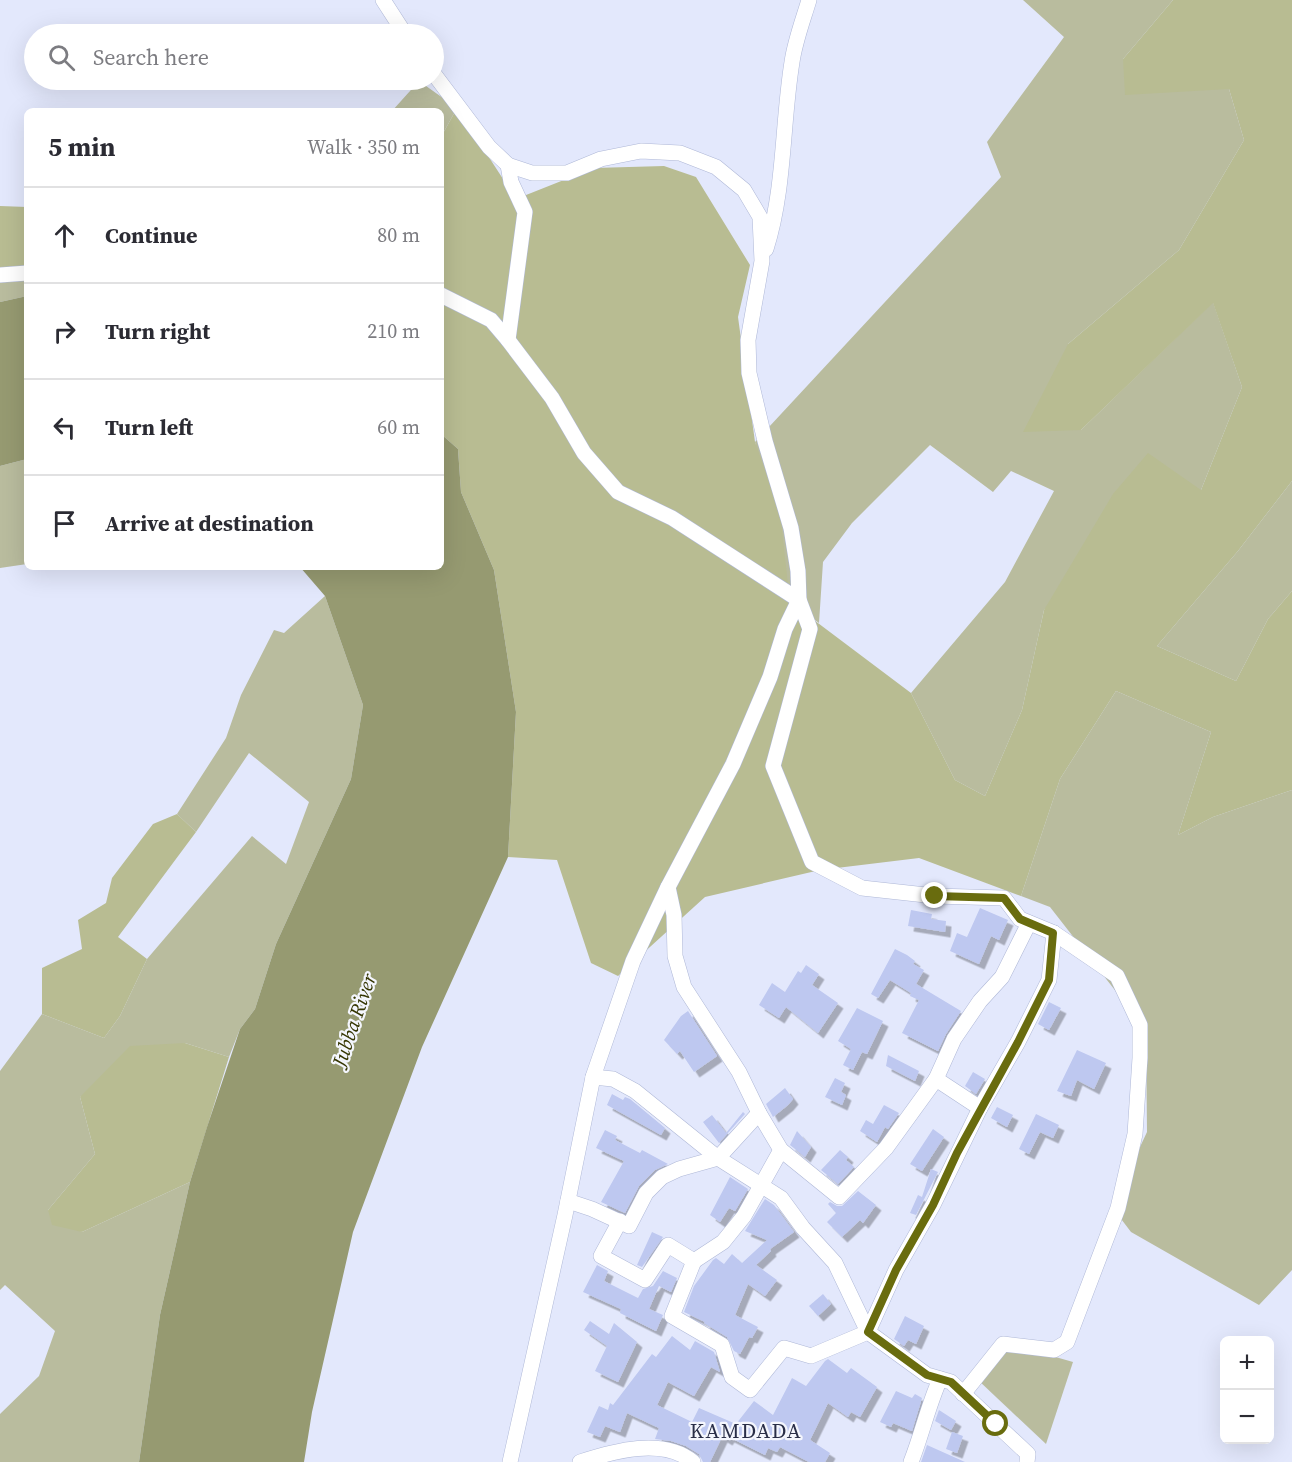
<!DOCTYPE html>
<html lang="en">
<head>
<meta charset="utf-8">
<style>
  body { margin:0; font-family:"Source Serif 4",serif; background:#f2f2f3; color:#2b2b33 }
  .controls { position:absolute; right:18px; bottom:18px; display:grid; overflow:hidden; border-radius:9px; box-shadow:0 6px 24px #0002 }
  .controls button { width:54px; height:54px; display:grid; place-items:center; padding:0; border:0; border-bottom:2px solid #e1e1e2; background:#fff; color:#2b2b33; font:30px sans-serif }
  .stop { position:absolute; width:18px; height:18px; margin:-14px; border:4px solid #696c0e; border-radius:50%; background:#fff }
  .stop.end { background:#696c0e; border-color:#fff; box-shadow:0 2px 6px #0008 }
  .list { margin:0; padding:0; list-style:none }
  h2 { display:flex; justify-content:space-between; align-items:center; height:78px; margin:0; padding:0 24px; font-size:26px }
  h2 small { font-size:20px; font-weight:400; color:#7c7c81 }
  .list li { display:grid; grid-template-columns:39px 1fr auto; gap:18px; align-items:center; box-sizing:border-box; height:96px; padding:0 24px; border-top:2px solid #e1e1e2 }
  .list b { display:block; font-size:22px; white-space:nowrap }
  .list em { font-size:20px; font-style:normal; color:#7c7c81 }
  .icon { flex:none; width:33px; height:33px; fill:none; stroke:currentColor; stroke-width:2; stroke-linecap:round; stroke-linejoin:round }
  .map { position:relative; flex:none; width:1292px; height:1462px; overflow:hidden }
  .search { position:absolute; background:#fff; box-shadow:0 6px 24px #0002; left:24px; top:24px; width:420px; height:66px; display:flex; align-items:center; gap:15px; box-sizing:border-box; padding:0 21px; border-radius:33px; color:#7c7c81; font-size:22px }
  .panel { position:absolute; background:#fff; box-shadow:0 6px 24px #0002; left:24px; top:108px; width:420px; height:462px; border-radius:9px }
  .map>svg:first-child { display:block }
  .green { fill:#b9bc9e }
  .forest { fill:#b8bc92 }
  .water { fill:#969a71 }
  .building { fill:#bec8f0; filter:url(#shadow) }
  .lines { fill:none; stroke-linecap:round; stroke-linejoin:round }
  .street-casing { stroke:#afb8d7; stroke-width:16 }
  .street { stroke:#fff; stroke-width:15 }
  .route { stroke:#696c0e; stroke-width:8 }
  .labels { text-anchor:middle; dominant-baseline:central; stroke-width:4.5; stroke-linejoin:round; paint-order:stroke }
  .water-label { font-size:20px; font-style:italic; fill:#353602; stroke:#f4f6fd }
  .quarter-label { font-size:21px; letter-spacing:1.5px; fill:#292e47; stroke:#f4f6fd }
</style>
</head>
<body>
<div class="map">
<svg width="1292" height="1462" viewBox="0 0 1292 1462">
  <defs>
    <filter id="shadow"><feDropShadow dx="5.5" dy="5.5" stdDeviation="0" flood-color="#0004"/></filter>
  </defs>
  <rect width="100%" height="100%" fill="#e3e8fc"/>
  <g class="green">
    <polygon points="1023,0 1173,0 1123,59 1229,89 1244,140 1179,250 1068,344 1081,430 1213,302 1242,387 1201,490 1044,610 1022,710 985,796 955,780 911,693 1005,582 1054,491 1011,471 993,492 930,445 852,523 823,562 819,623 790,602 755,442 1001,177 987,142 1064,37"/>
    <polygon points="419,81 457,108 441,137 441,111 392,111"/>
    <polygon points="0,270 27,270 27,296 0,302"/>
    <polygon points="27,459 27,564 0,568 0,466"/>
    <polygon points="1292,481 1292,591 1268,619 1236,681 1157,646 1238,551"/>
    <polygon points="325,596 363,705 351,779 276,944 255,1009 240,1029 229,1057 185,1043 80,1097 95,1154 48,1210 82,1232 190,1182 160,1315 139,1462 0,1462 0,1414 39,1376 55,1331 5,1285 0,1290 0,1071 42,1014 104,1038 120,1016 147,959 252,836 286,864 309,802 249,753 196,832 177,814 226,738 241,695 274,630 284,633"/>
    <polygon points="1116,691 1211,732 1178,835 1213,817 1292,790 1292,1270 1259,1305 1131,1232 1112,1207 1147,1132 1146,1030 1050,907 1021,896 1060,779"/>
    <polygon points="1006,1343 1073,1362 1046,1444 978,1380"/>
  </g>
  <g class="forest">
    <polygon points="1173,0 1292,0 1292,481 1238,551 1157,646 1236,681 1268,619 1292,591 1292,790 1213,817 1178,835 1211,732 1116,691 1060,779 1021,896 919,858 820,870 705,897 618,976 591,963 557,860 508,857 516,712 494,570 461,492 458,449 441,434 441,137 457,108 516,199 594,168 664,166 696,177 750,265 738,317 755,442 780,513 790,602 911,693 955,780 985,796 1022,710 1044,610 1113,494 1148,453 1201,490 1242,387 1213,303 1081,430 1023,432 1068,344 1179,250 1244,140 1229,89 1125,95 1123,59"/>
    <polygon points="0,206 27,207 27,270 0,270"/>
    <polygon points="177,814 196,832 118,937 147,959 120,1016 104,1038 42,1014 42,968 82,949 78,920 106,903 112,878 153,824"/>
    <polygon points="185,1043 229,1057 190,1182 82,1232 52,1225 48,1210 95,1154 80,1097 130,1046"/>
  </g>
  <g class="water">
    <polygon points="27,296 27,459 0,466 0,302"/>
    <polygon points="441,434 458,449 461,492 494,570 516,712 508,857 422,1047 353,1232 312,1412 304,1462 139,1462 160,1315 190,1182 207,1127 240,1029 255,1009 276,944 351,779 363,705 325,596 300,567 441,567"/>
  </g>
  <g class="building">
    <polygon points="980,908 1008,920 999,940 991,936 979,964 950,951 957,933 967,937"/>
    <polygon points="911,910 932,914 931,919 946,921 945,932 908,926"/>
    <polygon points="895,949 907,955 915,961 913,964 924,970 916,984 961,1011 946,1034 938,1051 902,1033 919,1000 910,996 911,993 890,980 878,998 871,994"/>
    <polygon points="806,965 819,974 812,985 838,1003 818,1033 786,1007 779,1018 759,1005 772,983 785,992 798,971 801,973"/>
    <polygon points="1049,1002 1061,1008 1049,1030 1038,1024"/>
    <polygon points="857,1008 883,1021 867,1054 862,1052 853,1070 843,1065 851,1049 838,1041"/>
    <polygon points="688,1011 717,1056 694,1072 680,1051 677,1054 664,1040 681,1016"/>
    <polygon points="1077,1050 1106,1063 1094,1089 1077,1080 1071,1096 1057,1091"/>
    <polygon points="888,1055 919,1071 915,1081 886,1066"/>
    <polygon points="973,1072 985,1079 976,1094 965,1086"/>
    <polygon points="835,1078 845,1083 841,1092 846,1095 842,1105 825,1097"/>
    <polygon points="785,1088 793,1099 788,1105 773,1117 766,1104"/>
    <polygon points="612,1094 623,1100 625,1097 630,1099 665,1128 661,1135 607,1105"/>
    <polygon points="884,1105 899,1113 888,1129 885,1127 877,1142 860,1131 866,1120 873,1124"/>
    <polygon points="997,1107 1013,1115 1007,1127 991,1118"/>
    <polygon points="743,1112 745,1114 719,1143 703,1122 712,1115 726,1133"/>
    <polygon points="1036,1114 1059,1125 1053,1138 1040,1132 1029,1154 1019,1149"/>
    <polygon points="933,1129 944,1137 922,1171 910,1164"/>
    <polygon points="605,1130 617,1136 615,1140 640,1153 642,1150 668,1164 655,1170 639,1186 625,1213 601,1202 624,1161 596,1148"/>
    <polygon points="797,1131 811,1147 805,1157 790,1145"/>
    <polygon points="840,1150 848,1157 846,1160 854,1167 838,1184 821,1170"/>
    <polygon points="931,1169 938,1172 916,1215 910,1213 918,1195 922,1197"/>
    <polygon points="730,1177 748,1189 735,1211 729,1208 720,1222 710,1215"/>
    <polygon points="858,1191 876,1205 863,1223 860,1220 842,1237 827,1222 836,1213 828,1204 830,1202 837,1206 842,1206"/>
    <polygon points="765,1199 774,1205 794,1232 770,1249 771,1251 756,1265 777,1280 765,1296 748,1284 735,1315 758,1327 752,1338 749,1337 740,1354 734,1351 727,1337 704,1323 705,1322 684,1312 694,1286 713,1260 716,1258 724,1264 732,1254 742,1263 767,1240 745,1231"/>
    <polygon points="652,1232 663,1237 642,1267 637,1265"/>
    <polygon points="597,1265 608,1271 604,1281 638,1298 643,1289 653,1286 663,1271 677,1278 671,1292 659,1286 649,1309 663,1315 656,1331 620,1313 621,1309 583,1292"/>
    <polygon points="823,1294 831,1304 818,1316 809,1306"/>
    <polygon points="905,1316 924,1326 916,1344 908,1340 904,1346 894,1339"/>
    <polygon points="590,1321 609,1334 614,1323 637,1342 618,1382 595,1371 607,1346 584,1330"/>
    <polygon points="672,1336 690,1350 695,1341 714,1352 720,1372 711,1367 694,1396 668,1382 657,1405 692,1422 699,1408 736,1424 754,1401 773,1415 792,1378 806,1386 825,1361 828,1359 847,1373 851,1368 877,1387 860,1417 851,1412 848,1417 828,1403 810,1440 830,1453 825,1462 809,1462 780,1447 777,1452 768,1448 765,1455 729,1437 727,1440 722,1437 710,1462 703,1462 699,1454 686,1446 671,1441 655,1439 659,1428 627,1413 620,1432 605,1426 600,1437 587,1432 599,1406 608,1410 610,1403 613,1405 652,1354 656,1357"/>
    <polygon points="896,1391 912,1398 915,1394 922,1398 912,1431 893,1423 891,1427 880,1422"/>
    <polygon points="939,1410 956,1421 951,1430 935,1421"/>
    <polygon points="952,1432 963,1436 957,1453 946,1449"/>
    <polygon points="927,1445 965,1462 921,1462"/>
  </g>
  <g class="lines">
    <defs>
      <g id="street">
        <polyline points="383,0 405,34"/>
        <polyline points="434,74 489,147 508,165 532,173 567,173 601,159 641,151 680,153 716,167 744,190 760,217 762,261 748,340 749,373 765,441 791,528 798,571 799,600 785,629 770,677 733,764 668,887 674,915 675,956 684,987 739,1072 759,1113 781,1150 839,1197 886,1148 936,1079 980,1108 933,1205 896,1270 868,1332 811,1356 784,1348 750,1390 732,1377 722,1345 672,1316 694,1261"/>
        <polyline points="508,165 511,182 525,212 508,340"/>
        <path d="M766,249C785,189 782,124 792,62C795,41 803,20 809,0"/>
        <polyline points="0,275 27,273"/>
        <polyline points="441,295 491,320 508,340 552,398 584,453 618,492 672,518 799,600 810,629 773,766 812,862 862,888 935,896 1004,898 1020,919 1054,933 1117,976 1140,1025 1140,1058 1135,1134 1118,1208 1067,1342 1054,1350 1003,1344 963,1394"/>
        <polyline points="593,1077 613,1079 635,1091 718,1158 781,1198 803,1228 835,1263 868,1332 927,1375 951,1382 1028,1454 1027,1462"/>
        <polyline points="936,1079 954,1039 980,1001 1002,977 1029,923"/>
        <polyline points="980,1108 1018,1042 1049,980 1054,933"/>
        <polyline points="568,1201 592,1209 629,1226 646,1193 662,1177 679,1169 718,1158 759,1113"/>
        <polyline points="620,1221 601,1256 645,1280 668,1245 694,1261 723,1242 744,1216 781,1150"/>
        <polyline points="510,1462 565,1215 593,1077 633,961 668,887"/>
        <path d="M580,1462C614,1451 663,1437 693,1462"/>
        <path d="M911,1462C922,1434 928,1406 940,1379"/>
      </g>
    </defs>
    <use href="#street" class="street-casing"/>
    <use href="#street" class="street"/>
  </g>
  <g class="lines">
    <polyline class="route" points="935,896 1004,898 1020,919 1053,933 1049,980 1018,1042 957,1153 933,1205 896,1270 868,1332 927,1375 951,1382 996,1424"/>
  </g>
  <g class="labels">
    <g class="water-label">
      <text transform="translate(354 1020) rotate(-71)">Jubba River</text>
    </g>
    <g class="quarter-label">
      <text x="746" y="1430">KAMDADA</text>
    </g>
  </g>
</svg>
<div class="controls">
<button>+</button>
<button>−</button>
</div>
<div class="stop" style="left:996px;top:1424px"></div>
<div class="stop end" style="left:935px;top:896px"></div>
<div class="search"><svg class="icon" aria-label="search" viewBox="0 0 24 24"><circle cx="10" cy="10" r="6"/><path d="M15 15l6 6"/></svg>Search here</div>
<section class="panel">
<h2>5 min<small>Walk · 350 m</small></h2>
<ul class="list">
<li><svg class="icon" aria-label="ahead" viewBox="0 0 24 24"><path d="M12 20V5M6 11l6-6 6 6"/></svg><div><b>Continue</b></div><em>80 m</em></li>
<li><svg class="icon" aria-label="right" viewBox="0 0 24 24"><path d="M7 20v-9h11M14 6l5 5-5 5"/></svg><div><b>Turn right</b></div><em>210 m</em></li>
<li><svg class="icon" aria-label="left" viewBox="0 0 24 24"><path d="M17 20v-9H6M10 6l-5 5 5 5"/></svg><div><b>Turn left</b></div><em>60 m</em></li>
<li><svg class="icon" aria-label="arrive" viewBox="0 0 24 24"><path d="M6 21V4h12l-3 4 3 4H6"/></svg><div><b>Arrive at destination</b></div></li>
</ul>
</section>
</div>
</body>
</html>
